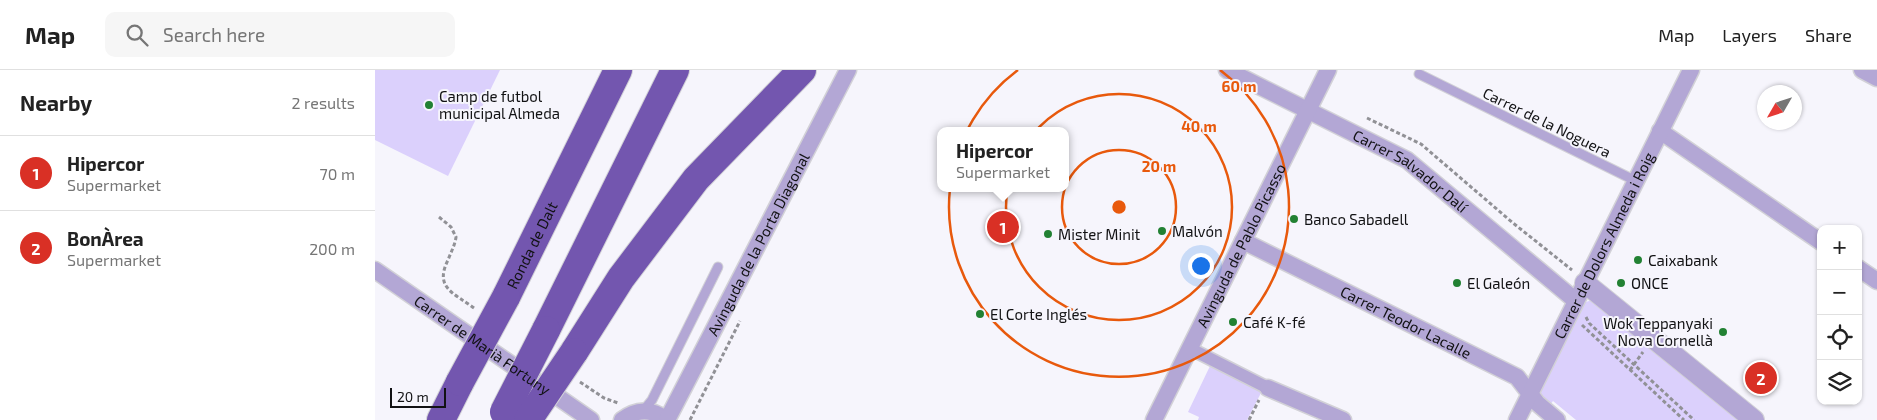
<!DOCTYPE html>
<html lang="en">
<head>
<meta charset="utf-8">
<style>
  body { margin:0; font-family:"Exo 2",sans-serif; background:#f6f6f6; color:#222 }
  .controls { position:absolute; right:15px; bottom:15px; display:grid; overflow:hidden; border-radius:10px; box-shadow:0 1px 4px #0004 }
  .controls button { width:45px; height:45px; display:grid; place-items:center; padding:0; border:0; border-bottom:1px solid #e0e0e0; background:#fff; color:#222; font:25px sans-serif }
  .compass { position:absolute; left:1382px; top:15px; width:45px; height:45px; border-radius:50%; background:#fff; box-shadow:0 1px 4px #0004; rotate:231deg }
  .scale { position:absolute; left:15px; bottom:12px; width:56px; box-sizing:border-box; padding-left:5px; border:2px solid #121214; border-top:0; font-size:14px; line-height:18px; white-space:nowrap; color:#121214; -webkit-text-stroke:4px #f6f5fc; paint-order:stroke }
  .you { position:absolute; left:825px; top:195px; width:18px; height:18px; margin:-12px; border:4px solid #fff; border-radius:50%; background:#1a73e8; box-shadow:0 0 0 8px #1a73e833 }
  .badge { display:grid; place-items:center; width:32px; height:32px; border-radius:50%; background:#d93025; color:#fff; font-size:16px; font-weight:700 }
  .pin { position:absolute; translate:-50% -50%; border:2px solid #fff; box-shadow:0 1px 5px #0006 }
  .popup { position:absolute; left:562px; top:57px; width:132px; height:65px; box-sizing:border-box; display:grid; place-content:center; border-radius:10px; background:#fff; filter:drop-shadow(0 1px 4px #0005); font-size:16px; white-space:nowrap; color:#767676 }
  .popup b { font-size:19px; color:#222 }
  .popup::after { content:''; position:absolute; left:50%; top:100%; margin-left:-10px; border:10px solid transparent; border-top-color:#fff }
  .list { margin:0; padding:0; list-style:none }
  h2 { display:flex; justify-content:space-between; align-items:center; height:65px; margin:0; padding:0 20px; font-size:21px }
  h2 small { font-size:16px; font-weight:400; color:#767676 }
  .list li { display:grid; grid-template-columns:32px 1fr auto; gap:15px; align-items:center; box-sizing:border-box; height:75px; padding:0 20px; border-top:1px solid #e0e0e0 }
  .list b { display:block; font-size:19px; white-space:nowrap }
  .list p { margin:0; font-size:16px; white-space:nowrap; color:#767676 }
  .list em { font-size:16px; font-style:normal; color:#767676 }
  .icon { flex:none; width:28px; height:28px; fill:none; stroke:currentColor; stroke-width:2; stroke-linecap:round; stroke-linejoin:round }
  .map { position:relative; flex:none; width:1502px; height:350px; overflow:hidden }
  header { display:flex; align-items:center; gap:30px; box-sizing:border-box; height:70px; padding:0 25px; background:#fff; border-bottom:1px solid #e0e0e0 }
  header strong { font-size:24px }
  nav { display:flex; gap:28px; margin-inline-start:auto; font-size:18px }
  .search { width:350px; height:45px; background:#f6f6f6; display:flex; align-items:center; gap:12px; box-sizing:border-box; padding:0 18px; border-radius:10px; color:#767676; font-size:19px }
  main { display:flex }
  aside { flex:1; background:#fff }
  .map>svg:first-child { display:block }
  .green { fill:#dbd0fc }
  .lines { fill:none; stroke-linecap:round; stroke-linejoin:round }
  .service-casing { stroke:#d2d1d7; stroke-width:11 }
  .pedestrian-casing { stroke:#d2d1d7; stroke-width:15 }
  .minor-casing { stroke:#d2d1d7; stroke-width:19 }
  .tertiary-casing { stroke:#d2d1d7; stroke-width:22 }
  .trunk-casing { stroke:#d2d1d7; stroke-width:30 }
  .path { stroke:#919196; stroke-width:3; stroke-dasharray:4 2.5; stroke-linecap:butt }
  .service { stroke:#b3a7d5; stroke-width:9 }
  .pedestrian { stroke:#b3a7d5; stroke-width:12 }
  .minor { stroke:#b3a7d5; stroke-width:16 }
  .tertiary { stroke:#b3a7d5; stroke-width:20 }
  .trunk { stroke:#7356af; stroke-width:28 }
  .trunk-bridge-casing { stroke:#d2d1d7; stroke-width:30; stroke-linecap:butt }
  .trunk-bridge { stroke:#7356af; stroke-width:28 }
  .ring { fill:none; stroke:#e8590c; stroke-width:2.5 }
  .poi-dot { fill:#228133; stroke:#f6f5fc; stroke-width:2 }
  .labels { text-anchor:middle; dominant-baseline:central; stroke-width:4; stroke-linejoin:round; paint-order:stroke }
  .poi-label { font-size:15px; fill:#121214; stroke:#f6f5fc; text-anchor:start }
  .street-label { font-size:15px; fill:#121214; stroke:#f6f5fc }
  .centre { fill:#e8590c; stroke:#f6f5fc; stroke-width:2.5 }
  .ring-label { font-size:15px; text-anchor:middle; font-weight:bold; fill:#e8590c; stroke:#f6f5fc; stroke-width:4; stroke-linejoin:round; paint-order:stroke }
</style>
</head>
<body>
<header>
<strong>Map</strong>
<div class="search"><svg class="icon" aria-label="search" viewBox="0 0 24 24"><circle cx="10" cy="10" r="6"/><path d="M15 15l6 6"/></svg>Search here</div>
<nav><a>Map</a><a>Layers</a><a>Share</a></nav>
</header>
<main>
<aside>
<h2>Nearby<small>2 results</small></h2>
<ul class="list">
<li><span class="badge">1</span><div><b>Hipercor</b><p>Supermarket</p></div><em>70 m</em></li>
<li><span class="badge">2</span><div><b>BonÀrea</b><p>Supermarket</p></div><em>200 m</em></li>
</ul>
</aside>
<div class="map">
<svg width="1502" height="350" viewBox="0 0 1502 350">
  <rect width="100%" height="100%" fill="#f6f5fc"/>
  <g class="green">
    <polygon points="0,0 125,0 73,106 0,70"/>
    <polygon points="1214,231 1219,231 1371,350 1201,350 1178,331 1175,335 1166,326 1165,322 1208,233"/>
    <polygon points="835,296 887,321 872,350 823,350 824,347 813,342"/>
  </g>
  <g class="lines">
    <defs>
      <g id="service">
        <polyline points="1044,4 1261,111"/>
        <polyline points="268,341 277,330 343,197"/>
      </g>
      <polyline id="pedestrian" points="814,278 893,318"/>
      <g id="minor">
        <path id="s1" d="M852,0L1032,90L1201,231"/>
        <polyline points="1487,0 1502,8"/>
        <polyline points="1285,61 1446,172"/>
        <path id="s2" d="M868,171L1142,307L1162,333L1182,350"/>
        <polyline points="1483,198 1502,211"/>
        <path id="s3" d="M0,200L216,350"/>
        <polyline points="893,318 968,350"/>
        <path d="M247,350C261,339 277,338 291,350"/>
        <path id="s4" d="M292,350L473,0"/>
        <path id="s5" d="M779,350L953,0"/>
        <path id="s6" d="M1142,350L1316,0"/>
      </g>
      <polyline id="tertiary" points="1210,213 1379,350"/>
      <g id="trunk">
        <path id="s7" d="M131,227L243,0"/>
        <polyline points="171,260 300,0"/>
        <polyline points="199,282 246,208 321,109 427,0"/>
        <polyline points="66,350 85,312"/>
      </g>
    </defs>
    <use href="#service" class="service-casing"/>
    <use href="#pedestrian" class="pedestrian-casing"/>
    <use href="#minor" class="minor-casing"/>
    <use href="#tertiary" class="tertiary-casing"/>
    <use href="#trunk" class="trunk-casing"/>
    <g class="path">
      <polyline points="992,48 1046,74 1138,153 1197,200"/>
      <path d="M64,147L76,157L81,167C80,175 76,182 73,190C59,218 79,223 99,238"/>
      <polyline points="1211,247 1214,253 1319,350"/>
      <polyline points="1207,255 1309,350"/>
      <polyline points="1255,300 1268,282"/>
      <polyline points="205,312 229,328 243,333"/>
      <polyline points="315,350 365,251"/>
      <polyline points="874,350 884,330"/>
    </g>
    <use href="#service" class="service"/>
    <use href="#pedestrian" class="pedestrian"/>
    <use href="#minor" class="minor"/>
    <use href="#tertiary" class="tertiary"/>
    <use href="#trunk" class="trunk"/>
    <defs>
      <g id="trunk-bridge">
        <polyline points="85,312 131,227"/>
        <polyline points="129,342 171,260"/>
        <polyline points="153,350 199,282"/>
      </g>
    </defs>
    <use href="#trunk-bridge" class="trunk-bridge-casing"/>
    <use href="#trunk-bridge" class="trunk-bridge"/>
  </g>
  <g class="ring">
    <circle cx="744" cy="137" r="57"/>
    <circle cx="744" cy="137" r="113"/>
    <path d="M845 0A170 170 0 1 1 643 0"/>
  </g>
  <g class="poi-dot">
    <circle cx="54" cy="35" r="5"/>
    <circle cx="919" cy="149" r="5"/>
    <circle cx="787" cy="161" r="5"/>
    <circle cx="673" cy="164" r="5"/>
    <circle cx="1263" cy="190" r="5"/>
    <circle cx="1082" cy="213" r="5"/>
    <circle cx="1246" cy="213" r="5"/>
    <circle cx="605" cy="244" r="5"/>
    <circle cx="858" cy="252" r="5"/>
    <circle cx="1348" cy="262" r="5"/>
  </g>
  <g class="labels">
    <g class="poi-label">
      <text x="64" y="26">Camp de futbol<tspan x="64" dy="17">municipal Almeda</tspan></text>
      <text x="929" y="149">Banco Sabadell</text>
      <text x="797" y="161">Malvón</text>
      <text x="683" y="164">Mister Minit</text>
      <text x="1273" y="190">Caixabank</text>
      <text x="1092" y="213">El Galeón</text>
      <text x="1256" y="213">ONCE</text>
      <text x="615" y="244">El Corte Inglés</text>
      <text x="868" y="252">Café K-fé</text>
      <text x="1338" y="253" text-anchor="end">Wok Teppanyaki<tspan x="1338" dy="17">Nova Cornellà</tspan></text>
    </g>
    <g class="street-label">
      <text transform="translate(1172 52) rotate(26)">Carrer de la Noguera</text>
      <text stroke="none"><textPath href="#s1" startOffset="210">Carrer Salvador Dalí</textPath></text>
      <text stroke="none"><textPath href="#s4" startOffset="198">Avinguda de la Porta Diagonal</textPath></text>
      <text stroke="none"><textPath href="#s5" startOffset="195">Avinguda de Pablo Picasso</textPath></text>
      <text stroke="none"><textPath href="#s6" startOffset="195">Carrer de Dolors Almeda i Roig</textPath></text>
      <text stroke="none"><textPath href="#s7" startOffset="58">Ronda de Dalt</textPath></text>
      <text stroke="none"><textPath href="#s2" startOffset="182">Carrer Teodor Lacalle</textPath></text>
      <text stroke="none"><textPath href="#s3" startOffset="131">Carrer de Marià Fortuny</textPath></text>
    </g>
  </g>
  <circle cx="744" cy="137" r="8" class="centre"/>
  <g class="ring-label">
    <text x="864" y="22">60 m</text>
    <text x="824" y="62">40 m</text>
    <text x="784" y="102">20 m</text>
  </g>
</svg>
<div class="controls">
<button>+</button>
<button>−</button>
<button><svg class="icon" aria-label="locate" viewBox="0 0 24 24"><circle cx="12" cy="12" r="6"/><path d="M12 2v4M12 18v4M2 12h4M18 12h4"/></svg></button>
<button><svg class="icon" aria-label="layers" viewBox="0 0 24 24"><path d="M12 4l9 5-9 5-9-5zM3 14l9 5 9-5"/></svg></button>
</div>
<svg class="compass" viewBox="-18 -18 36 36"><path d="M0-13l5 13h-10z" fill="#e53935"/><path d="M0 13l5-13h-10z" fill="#767676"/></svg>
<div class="scale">20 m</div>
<div class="you"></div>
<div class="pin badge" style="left:628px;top:157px">1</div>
<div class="popup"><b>Hipercor</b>Supermarket</div>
<div class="pin badge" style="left:1386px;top:308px">2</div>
</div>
</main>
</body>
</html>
